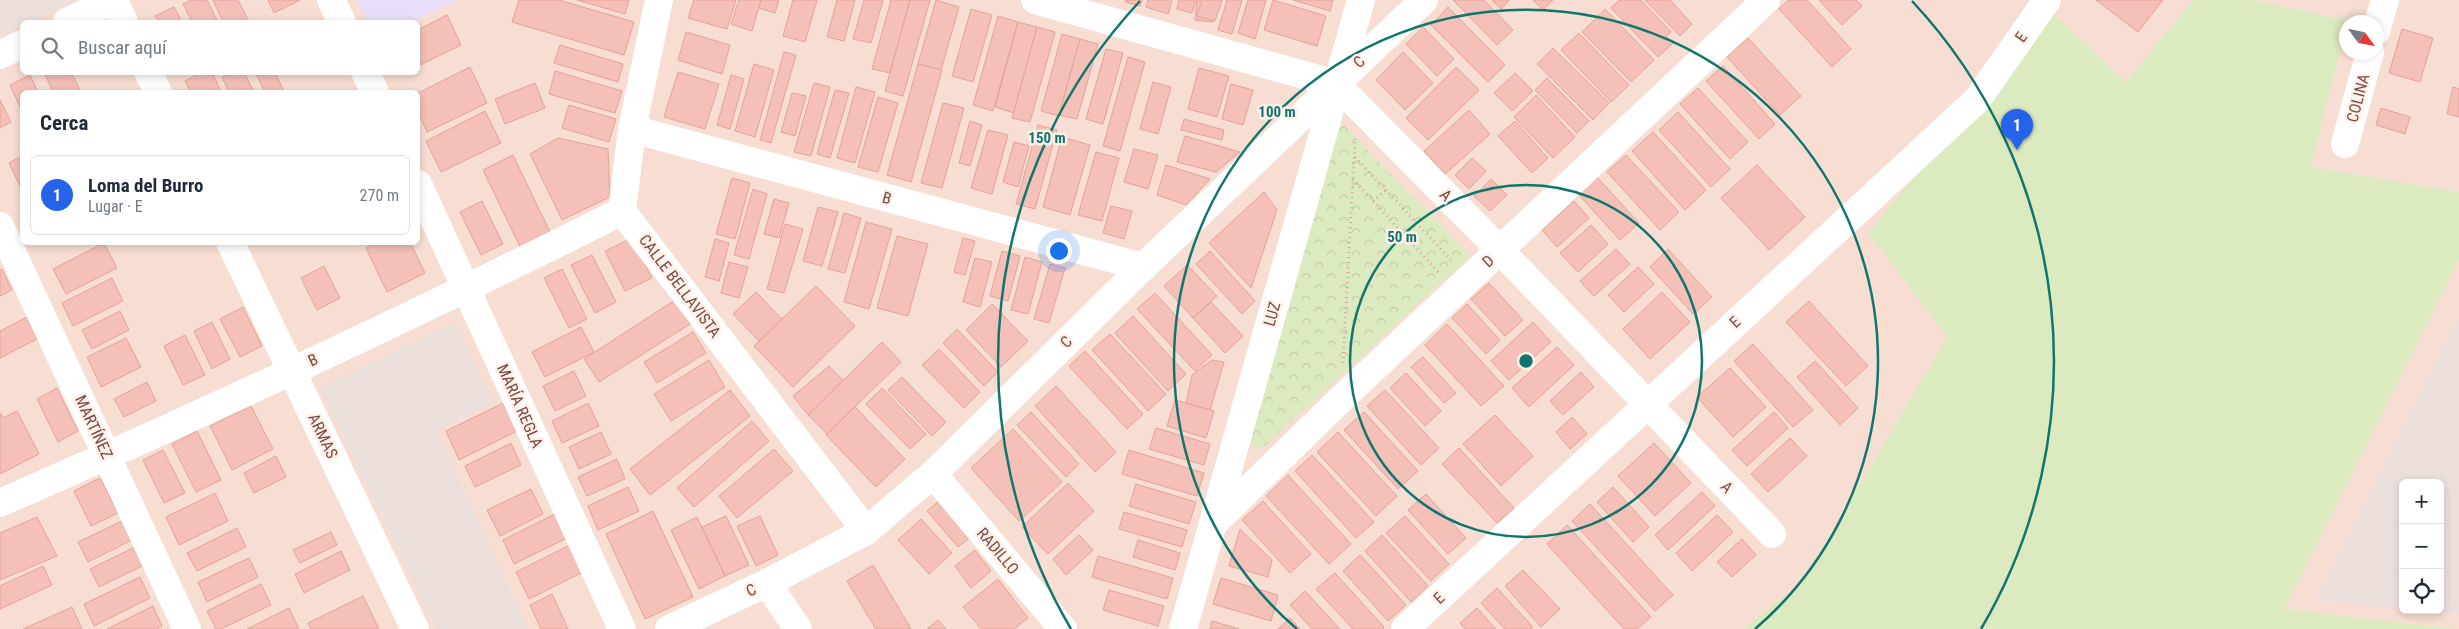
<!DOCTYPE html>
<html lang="es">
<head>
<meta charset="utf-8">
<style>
  body { margin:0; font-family:"Roboto Condensed",sans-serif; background:#f6f6f7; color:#1f2937 }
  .controls { position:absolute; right:15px; bottom:15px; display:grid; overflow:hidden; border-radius:8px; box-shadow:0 2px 8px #0003 }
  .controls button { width:45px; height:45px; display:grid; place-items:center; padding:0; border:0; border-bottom:1px solid #e0e1e3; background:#fff; color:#1f2937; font:25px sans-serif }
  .compass { position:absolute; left:2339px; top:15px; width:45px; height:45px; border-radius:50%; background:#fff; box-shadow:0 2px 8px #0003; rotate:123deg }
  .you { position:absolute; left:1058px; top:250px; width:18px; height:18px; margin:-12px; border:4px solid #fff; border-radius:50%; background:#1a73e8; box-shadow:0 0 0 8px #1a73e833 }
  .badge { display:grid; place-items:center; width:32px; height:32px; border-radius:50%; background:#2563eb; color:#fff; font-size:16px; font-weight:700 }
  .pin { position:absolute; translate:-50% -41px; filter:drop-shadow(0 1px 2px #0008) }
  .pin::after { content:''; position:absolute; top:26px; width:18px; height:15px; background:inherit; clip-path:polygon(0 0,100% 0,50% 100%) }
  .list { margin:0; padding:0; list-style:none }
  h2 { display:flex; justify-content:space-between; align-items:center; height:65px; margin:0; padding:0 20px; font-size:21px }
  h2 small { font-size:16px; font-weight:400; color:#747a83 }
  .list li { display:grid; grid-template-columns:32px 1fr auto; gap:15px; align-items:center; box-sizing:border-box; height:80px; margin:0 10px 10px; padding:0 10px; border:1px solid #e0e1e3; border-radius:8px }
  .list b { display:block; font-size:19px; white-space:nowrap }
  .list p { margin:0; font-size:16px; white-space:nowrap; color:#747a83 }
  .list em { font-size:16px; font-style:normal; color:#747a83 }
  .icon { flex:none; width:28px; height:28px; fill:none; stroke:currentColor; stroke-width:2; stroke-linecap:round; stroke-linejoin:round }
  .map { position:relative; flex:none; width:2459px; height:629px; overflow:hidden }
  .search { position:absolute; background:#fff; box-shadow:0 2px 8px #0003; left:20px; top:20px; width:400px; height:55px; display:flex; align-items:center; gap:12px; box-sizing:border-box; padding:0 18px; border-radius:8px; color:#747a83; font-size:19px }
  .panel { position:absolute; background:#fff; box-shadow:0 2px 8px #0003; left:20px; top:90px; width:400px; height:155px; border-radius:8px }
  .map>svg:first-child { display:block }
  .residential { fill:#f7ddd2; fill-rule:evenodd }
  .industrial { fill:#ece0dd }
  .education { fill:#e8def9 }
  .green { fill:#dcebbf }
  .forest { fill:url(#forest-crowns) }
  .building { fill:#f4c0b7; stroke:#e7a197 }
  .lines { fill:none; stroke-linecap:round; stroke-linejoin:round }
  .path { stroke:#d9a39b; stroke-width:3; stroke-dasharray:1 4; stroke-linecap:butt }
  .minor { stroke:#fff; stroke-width:28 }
  .ring { fill:none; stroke:#0f766e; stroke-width:2.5 }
  .labels { text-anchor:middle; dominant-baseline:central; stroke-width:5; stroke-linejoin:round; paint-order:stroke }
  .street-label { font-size:16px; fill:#764b47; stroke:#fff0e8 }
  .centre { fill:#0f766e; stroke:#fff0e8; stroke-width:2.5 }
  .ring-label { font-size:15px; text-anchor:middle; font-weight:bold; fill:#0f766e; stroke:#fff0e8; stroke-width:5; stroke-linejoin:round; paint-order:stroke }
</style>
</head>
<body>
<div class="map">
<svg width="2459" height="629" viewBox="0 0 2459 629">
  <defs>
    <pattern id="forest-crowns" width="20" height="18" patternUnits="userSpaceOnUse" patternTransform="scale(1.25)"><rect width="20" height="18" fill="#dcebbf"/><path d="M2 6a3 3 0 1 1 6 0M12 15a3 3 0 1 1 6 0" fill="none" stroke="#c0cba6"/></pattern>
  </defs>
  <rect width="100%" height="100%" fill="#fdebe1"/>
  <g class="residential">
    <path d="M0,0H2193L2126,82L2052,12L1868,233L1947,337L1803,581L1743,629H0ZM22,22H418V72H22ZM22,92H418V242H22Z"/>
    <polygon points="2252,0 2459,0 2459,192 2311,167 2346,27 2346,52 2376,52 2376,22 2348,22 2348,20"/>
    <polygon points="2459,259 2459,317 2315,601 2459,614 2459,629 2284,609"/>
  </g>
  <g class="industrial">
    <polygon points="0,0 75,0 30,22 22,22 22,26 1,37"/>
    <polygon points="2459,317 2459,614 2414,610 2440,610 2440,483 2403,483 2403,609 2315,601"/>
    <polygon points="456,322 493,403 437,431 528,629 436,629 319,388"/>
  </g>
  <polygon class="education" points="357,0 457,0 410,22 367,22"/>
  <polygon class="green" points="2193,0 2252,0 2348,20 2311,167 2459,192 2459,259 2284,609 2458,629 1743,629 1803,581 1947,337 1868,233 2051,11 2126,82"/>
  <polygon class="forest" points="1334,115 1470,256 1261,449 1249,442"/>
  <g class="building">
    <polygon points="191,0 207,0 218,22 192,22 183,4"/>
    <polygon points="213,0 238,0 249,22 223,22"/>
    <polygon points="268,0 300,0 274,13"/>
    <polygon points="519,0 559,0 634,22 624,55 512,22"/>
    <polygon points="577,0 629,0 625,14"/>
    <polygon points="694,0 736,0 727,29 688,18"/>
    <polygon points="739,0 761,0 752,31 731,24"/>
    <polygon points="761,0 779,0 775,13 759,8"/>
    <polygon points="793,0 817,0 805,42 783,36"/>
    <polygon points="837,0 855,0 844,41 827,37"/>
    <polygon points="864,0 883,0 871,43 853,39"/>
    <polygon points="891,0 910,0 890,73 872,69"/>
    <polygon points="910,0 930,0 903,96 885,91"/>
    <polygon points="936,0 959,7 941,70 918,64"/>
    <polygon points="1126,0 1142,0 1140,6 1125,2"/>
    <polygon points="1148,0 1172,0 1168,14 1146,7"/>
    <polygon points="1179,0 1196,0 1192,13 1177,9"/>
    <polygon points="1197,0 1215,0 1213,22 1195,20"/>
    <polygon points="1202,0 1222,0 1215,21 1197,16"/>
    <polygon points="1227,0 1242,0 1232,34 1218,30"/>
    <polygon points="1248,0 1266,0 1255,39 1238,33"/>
    <polygon points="1273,0 1326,16 1317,46 1264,30"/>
    <polygon points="1293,0 1333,0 1330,11"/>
    <polygon points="1453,0 1484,0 1513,30 1497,45"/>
    <polygon points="1492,0 1509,0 1501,9"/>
    <polygon points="1533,0 1553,0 1543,10"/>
    <polygon points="1619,0 1641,0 1671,32 1666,36 1673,43 1658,57 1611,8"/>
    <polygon points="1645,0 1670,0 1692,24 1680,36"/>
    <polygon points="1789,0 1807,0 1851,49 1832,67 1779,9"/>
    <polygon points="1819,0 1856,0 1862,6 1842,25"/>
    <polygon points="2096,0 2163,0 2138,32"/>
    <polygon points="174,7 182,22 159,22 155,16"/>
    <polygon points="1448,7 1505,65 1488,82 1431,25"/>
    <polygon points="971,9 992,15 973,82 952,76"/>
    <polygon points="1605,9 1654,60 1631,82 1582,32"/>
    <polygon points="447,15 461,45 418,66 418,30"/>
    <polygon points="998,16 1018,22 993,111 973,105"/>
    <polygon points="1018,22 1037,27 1014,113 995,107"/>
    <polygon points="1037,27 1055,32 1030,122 1012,118"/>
    <polygon points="1423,27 1454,59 1437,76 1406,44"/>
    <polygon points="2402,29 2433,38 2420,82 2389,73"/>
    <polygon points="686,32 730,45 722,74 678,60"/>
    <polygon points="1579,33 1629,85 1611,102 1561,50"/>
    <polygon points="1062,34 1080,39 1059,116 1041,111"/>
    <polygon points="1748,38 1801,96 1780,115 1727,57"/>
    <polygon points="1080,39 1098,44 1077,119 1059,115"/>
    <polygon points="560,45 623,64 618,82 554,63"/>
    <polygon points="1553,48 1609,103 1593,120 1537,64"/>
    <polygon points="1106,49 1123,53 1103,124 1086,119"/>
    <polygon points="784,52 796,55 771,143 760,140"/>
    <polygon points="1403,52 1433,83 1405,110 1376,80"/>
    <polygon points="1128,57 1145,62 1120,151 1103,146"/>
    <polygon points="754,64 774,70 755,137 735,131"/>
    <polygon points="918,64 942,70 911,182 887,175"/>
    <polygon points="1723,66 1775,124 1759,139 1706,81"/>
    <polygon points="470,67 487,103 427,132 418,112 418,93"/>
    <polygon points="1456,67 1479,90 1428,140 1406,118"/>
    <polygon points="1199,68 1229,76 1217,117 1188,109"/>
    <polygon points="555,71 622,91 615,113 549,94"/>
    <polygon points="44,72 71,72 81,92 53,92"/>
    <polygon points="202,72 212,72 221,92 191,92 185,81"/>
    <polygon points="230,72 244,72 254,92 229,92 222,77"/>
    <polygon points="255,72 275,72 284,92 265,92"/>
    <polygon points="678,72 719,84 705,129 664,117"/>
    <polygon points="1515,73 1533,91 1512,111 1494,93"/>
    <polygon points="30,75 38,92 22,92 22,111 10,85"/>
    <polygon points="731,75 744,79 730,129 717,125"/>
    <polygon points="1547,78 1589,121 1577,133 1535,90"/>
    <polygon points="1153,82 1171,87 1158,134 1140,129"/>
    <polygon points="535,83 545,108 505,124 495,99"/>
    <polygon points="814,83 830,87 811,156 794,152"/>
    <polygon points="1231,84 1253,90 1243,125 1222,119"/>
    <polygon points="856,87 875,92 855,163 837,158"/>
    <polygon points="2453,87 2459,89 2459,117 2447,114"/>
    <polygon points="1698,88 1748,142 1730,159 1680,104"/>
    <polygon points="835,90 849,93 830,158 817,154"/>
    <polygon points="792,93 806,96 795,136 781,132"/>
    <polygon points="1536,95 1575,137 1553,158 1514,117"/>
    <polygon points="878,97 898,103 878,172 858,167"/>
    <polygon points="0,100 11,122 0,128"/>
    <polygon points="943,103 964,108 942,188 921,183"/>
    <polygon points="569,105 616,119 609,142 562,128"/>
    <polygon points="2381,108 2410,117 2405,134 2376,125"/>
    <polygon points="1469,110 1490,134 1445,174 1424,151"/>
    <polygon points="485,111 501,143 441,172 426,141"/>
    <polygon points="1678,112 1730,169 1711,187 1659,130"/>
    <polygon points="1184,119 1224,130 1222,140 1181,130"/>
    <polygon points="970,121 982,125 970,166 959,163"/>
    <polygon points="1515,121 1548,158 1532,173 1498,136"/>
    <polygon points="1038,125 1057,130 1035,209 1016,204"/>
    <polygon points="988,130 1008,135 992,194 971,188"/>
    <polygon points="1653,132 1706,190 1685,210 1632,151"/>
    <polygon points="1185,136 1240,152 1216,172 1177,162"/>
    <polygon points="1062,137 1090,145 1070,215 1043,207"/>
    <polygon points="558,138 608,149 610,197 562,220 530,154"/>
    <polygon points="1014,142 1029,146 1018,187 1003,182"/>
    <polygon points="1134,149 1158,155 1148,189 1124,182"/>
    <polygon points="1096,152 1119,158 1102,221 1078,215"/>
    <polygon points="513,155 551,234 521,249 483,170"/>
    <polygon points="1626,155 1679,212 1660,230 1607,172"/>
    <polygon points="22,156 22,190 9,163"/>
    <polygon points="1472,158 1486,171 1469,189 1455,175"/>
    <polygon points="1166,165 1210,179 1186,205 1157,195"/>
    <polygon points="1757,165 1805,217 1769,250 1721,198"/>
    <polygon points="1596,176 1639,223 1620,240 1577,193"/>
    <polygon points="732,178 750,183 735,239 716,234"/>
    <polygon points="1491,179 1507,195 1490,211 1474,196"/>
    <polygon points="753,189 767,194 749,259 734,255"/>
    <polygon points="1264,192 1277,210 1251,288 1209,243"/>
    <polygon points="774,199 789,203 779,238 764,234"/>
    <polygon points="482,201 503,244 481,255 460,212"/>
    <polygon points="1574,201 1589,218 1557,247 1542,230"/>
    <polygon points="1111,206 1132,211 1124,239 1103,233"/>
    <polygon points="818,207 838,212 822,266 803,261"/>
    <polygon points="844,213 861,218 845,273 828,269"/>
    <polygon points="866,222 892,229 869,309 844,302"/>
    <polygon points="785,224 803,229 784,293 767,289"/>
    <polygon points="1591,225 1608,244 1578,272 1560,253"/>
    <polygon points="897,236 928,244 908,316 877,308"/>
    <polygon points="632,238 652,278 625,291 605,251"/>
    <polygon points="963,238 975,241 965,275 954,272"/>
    <polygon points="715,239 729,243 719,281 705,277"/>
    <polygon points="377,242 410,242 425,273 387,292 366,248"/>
    <polygon points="104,243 117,268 66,294 53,269"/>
    <polygon points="1616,249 1630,264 1594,296 1580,281"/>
    <polygon points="1668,249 1712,297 1693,314 1650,267"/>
    <polygon points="1002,251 1020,256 1008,301 990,296"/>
    <polygon points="1210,251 1255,301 1242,314 1196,264"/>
    <polygon points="592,255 616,302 595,313 571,265"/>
    <polygon points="1025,257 1042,262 1028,314 1011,310"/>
    <polygon points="975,258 992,262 980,307 963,302"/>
    <polygon points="729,262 748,267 739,298 721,293"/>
    <polygon points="1050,264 1065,268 1049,323 1034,319"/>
    <polygon points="1187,265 1217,296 1193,318 1164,286"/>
    <polygon points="324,266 340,298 317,310 301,278"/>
    <polygon points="1638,267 1654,284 1624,312 1608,295"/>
    <polygon points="2,269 12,290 0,296 0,270"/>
    <polygon points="562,269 587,319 569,328 544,278"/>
    <polygon points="112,278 123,301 73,326 62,303"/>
    <polygon points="1489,283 1523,320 1505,336 1471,299"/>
    <polygon points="816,286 855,326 793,387 754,346"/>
    <polygon points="756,292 782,319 759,341 733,314"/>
    <polygon points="1662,292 1690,322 1650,359 1623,329"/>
    <polygon points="1155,293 1212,355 1195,371 1137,309"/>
    <polygon points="675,300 690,324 599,382 584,359"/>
    <polygon points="1809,301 1868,366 1846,386 1786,322"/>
    <polygon points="1211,302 1243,336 1225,353 1193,318"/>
    <polygon points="992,304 1028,341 1001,367 966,330"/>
    <polygon points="1467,304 1500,340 1486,354 1452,318"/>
    <polygon points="243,307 262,346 240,357 220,319"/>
    <polygon points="120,311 129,330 92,349 82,330"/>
    <polygon points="1133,316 1186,374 1168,391 1115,333"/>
    <polygon points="27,317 37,339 0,358 0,331"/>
    <polygon points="212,322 230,359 212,369 194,331"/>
    <polygon points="1533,322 1551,342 1509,380 1491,361"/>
    <polygon points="1447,324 1504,386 1481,406 1425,345"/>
    <polygon points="581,327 594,352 545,377 532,352"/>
    <polygon points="957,329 998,372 984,386 943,343"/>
    <polygon points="693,332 706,353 657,383 644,362"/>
    <polygon points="1110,334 1166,394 1148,411 1092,350"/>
    <polygon points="185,335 205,375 183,385 164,346"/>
    <polygon points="126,338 141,367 101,387 87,357"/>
    <polygon points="882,342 901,362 827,434 808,415"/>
    <polygon points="1753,344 1813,410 1793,427 1734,361"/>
    <polygon points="1557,347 1574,365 1529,407 1512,388"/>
    <polygon points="939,349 980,392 964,408 922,365"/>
    <polygon points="1085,351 1143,414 1127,429 1069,366"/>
    <polygon points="1423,357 1456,393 1444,403 1411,367"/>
    <polygon points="709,360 725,387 671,421 654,394"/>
    <polygon points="1212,360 1224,362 1210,410 1186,403 1192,375"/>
    <polygon points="1815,361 1858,408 1840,425 1797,377"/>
    <polygon points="829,366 843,380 808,415 793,396"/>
    <polygon points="1730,368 1766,407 1733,437 1697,397"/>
    <polygon points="574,371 586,396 555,411 543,386"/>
    <polygon points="1581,372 1594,387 1563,415 1550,401"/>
    <polygon points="1406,373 1441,411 1425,426 1390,388"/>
    <polygon points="902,377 946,422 932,436 888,390"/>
    <polygon points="147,382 156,401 124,417 114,399"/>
    <polygon points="1056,386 1116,452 1095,472 1035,406"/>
    <polygon points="57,388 78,431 58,442 37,399"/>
    <polygon points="882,388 926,434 910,449 866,404"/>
    <polygon points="730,390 750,416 650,495 630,469"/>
    <polygon points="1385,390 1439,448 1421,465 1367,406"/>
    <polygon points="1175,400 1214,411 1206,438 1167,426"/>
    <polygon points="503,403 517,431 459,460 446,431"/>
    <polygon points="588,403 599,426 562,443 552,421"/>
    <polygon points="251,406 273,449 232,470 210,426"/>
    <polygon points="855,407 905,459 876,487 826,435"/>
    <polygon points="17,411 39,454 0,474 0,413 3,418"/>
    <polygon points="1031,412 1079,464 1066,477 1017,425"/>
    <polygon points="1364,412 1418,471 1398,489 1344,430"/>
    <polygon points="1774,412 1788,428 1747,466 1732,450"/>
    <polygon points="1495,415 1533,456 1501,486 1463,444"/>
    <polygon points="1572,417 1587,434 1570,449 1556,432"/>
    <polygon points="752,421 769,441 694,507 677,488"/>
    <polygon points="1156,428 1210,444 1204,465 1149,449"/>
    <polygon points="1013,429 1062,482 1019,521 971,468"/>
    <polygon points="197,431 221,480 196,492 172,444"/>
    <polygon points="601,432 611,454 579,469 569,447"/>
    <polygon points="1338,432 1397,496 1376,516 1317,452"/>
    <polygon points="1790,438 1807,456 1768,492 1751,474"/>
    <polygon points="511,443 521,465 475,487 465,466"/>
    <polygon points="1654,443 1691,483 1655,516 1618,476"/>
    <polygon points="1459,448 1514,508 1497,523 1442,464"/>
    <polygon points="774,449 793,471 737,518 719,496"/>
    <polygon points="163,450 185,493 164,503 143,460"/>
    <polygon points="1129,450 1204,473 1197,496 1122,474"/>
    <polygon points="1312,455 1374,522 1356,538 1295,471"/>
    <polygon points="276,456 286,477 254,493 244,473"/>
    <polygon points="617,459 625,479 587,496 578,477"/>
    <polygon points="1288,475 1351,544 1329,564 1266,496"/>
    <polygon points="100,478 118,513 91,526 74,491"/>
    <polygon points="1068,483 1094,511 1048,554 1022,527"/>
    <polygon points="1136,484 1196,502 1189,524 1129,506"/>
    <polygon points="628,487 639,511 598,530 588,506"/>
    <polygon points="1613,487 1649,527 1633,542 1597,502"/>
    <polygon points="531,489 543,514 500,536 487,510"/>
    <polygon points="1702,492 1715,506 1668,550 1655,535"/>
    <polygon points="215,493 228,521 179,545 166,517"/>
    <polygon points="1426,494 1466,538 1448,554 1408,510"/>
    <polygon points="941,499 972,536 958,547 927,511"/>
    <polygon points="1263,501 1311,554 1290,573 1242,520"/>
    <polygon points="1590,504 1673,595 1655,611 1572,521"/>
    <polygon points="653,511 693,597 645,619 606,534"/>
    <polygon points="559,512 571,536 514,564 503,540"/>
    <polygon points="1124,512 1187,530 1182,547 1119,529"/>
    <polygon points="1717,515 1733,532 1692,571 1676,553"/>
    <polygon points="726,516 749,565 725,576 702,527"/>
    <polygon points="760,516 778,555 756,566 737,526"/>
    <polygon points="1405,516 1449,564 1431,581 1386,533"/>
    <polygon points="37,517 57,556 0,580 0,533"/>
    <polygon points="697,517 725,576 699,589 671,530"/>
    <polygon points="921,519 952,553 929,574 898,540"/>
    <polygon points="122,521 132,540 88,562 78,542"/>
    <polygon points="1567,525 1651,617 1637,629 1624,629 1547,544"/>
    <polygon points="237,528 246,547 197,571 187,553"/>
    <polygon points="1240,529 1272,560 1268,577 1229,566"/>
    <polygon points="331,532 337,545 300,563 293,550"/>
    <polygon points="1079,535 1093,550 1066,575 1053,559"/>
    <polygon points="1382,535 1428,586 1411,602 1365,551"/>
    <polygon points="1742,539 1756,555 1732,577 1717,562"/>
    <polygon points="1138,540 1180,553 1175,570 1133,557"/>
    <polygon points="570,545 583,572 529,599 516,572"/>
    <polygon points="137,546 146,564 99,587 90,569"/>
    <polygon points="975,550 991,571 971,588 955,566"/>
    <polygon points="341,551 350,570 304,593 295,574"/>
    <polygon points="1360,555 1406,605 1388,621 1343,571"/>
    <polygon points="1098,556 1173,578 1167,599 1092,577"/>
    <polygon points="249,558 258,577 207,602 198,582"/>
    <polygon points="873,565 911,629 876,629 847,581"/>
    <polygon points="43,566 52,585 0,609 0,586"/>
    <polygon points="1523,570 1560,609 1541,627 1505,586"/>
    <polygon points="1335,573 1384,627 1382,629 1353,629 1316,589"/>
    <polygon points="140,577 150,598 94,626 84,604"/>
    <polygon points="1221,578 1278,595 1271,621 1213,604"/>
    <polygon points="998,579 1028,618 1014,629 981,629 963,607"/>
    <polygon points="261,584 271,605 221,629 216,629 207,611"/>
    <polygon points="1497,588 1533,627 1530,629 1505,629 1481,603"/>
    <polygon points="1109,590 1164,606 1158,626 1103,610"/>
    <polygon points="1305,591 1340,629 1312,629 1290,605"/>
    <polygon points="552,594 568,629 541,629 530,605"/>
    <polygon points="363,596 379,629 311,629 308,623"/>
    <polygon points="153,606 162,626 157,629 107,629"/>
    <polygon points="72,607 82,629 23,629"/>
    <polygon points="289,608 299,629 247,629"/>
    <polygon points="1477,608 1496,629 1465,629 1460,623"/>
    <polygon points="1290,618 1300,629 1278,629"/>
    <polygon points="938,620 946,629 927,629"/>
    <polygon points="1212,621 1239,629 1210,629"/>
  </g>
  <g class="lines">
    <g class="path">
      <polyline points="1355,157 1451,260"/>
      <polyline points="1353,179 1438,272"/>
      <polyline points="1373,201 1386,190"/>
      <polyline points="1343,363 1355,140"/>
    </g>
    <g class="minor">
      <polyline points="114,0 124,22"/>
      <polyline points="331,0 342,22"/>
      <polyline points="659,0 632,129 622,211 866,531"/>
      <polyline points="1035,0 1336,84 1500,250 1772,534"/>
      <polyline points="67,22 113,0"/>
      <polyline points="2376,31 2385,0"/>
      <polyline points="0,55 22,44"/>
      <polyline points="148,72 158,92"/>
      <polyline points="365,72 375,92"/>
      <polyline points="632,129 1143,267"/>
      <polyline points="2345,144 2370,52"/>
      <polyline points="418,184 622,629"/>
      <polyline points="0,226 187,629"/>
      <polyline points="230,242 415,629"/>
      <polyline points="933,474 1063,629"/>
      <path d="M0,503C210,411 418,314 622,211"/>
      <polyline points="1213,524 1341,399 1766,0"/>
      <polyline points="767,583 798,629"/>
      <polyline points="669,629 767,583 866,531 933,474 1143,267 1424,0"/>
      <polyline points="1183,629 1361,0"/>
      <polyline points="1405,629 1977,100 2047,0"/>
    </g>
  </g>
  <g class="ring">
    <circle cx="1526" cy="361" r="176"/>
    <path d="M1297 629A352 352 0 1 1 1755 629"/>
    <path d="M1071 629A528 528 0 0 1 1140 1M1912 1A528 528 0 0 1 1981 629"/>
  </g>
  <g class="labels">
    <g class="street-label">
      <text transform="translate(2021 37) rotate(-55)">E</text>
      <text transform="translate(1359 62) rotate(-44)">C</text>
      <text transform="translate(2358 98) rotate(-75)">COLINA</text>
      <text transform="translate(1446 195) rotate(45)">A</text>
      <text transform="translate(887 198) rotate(15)">B</text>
      <text transform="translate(1488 261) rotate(-43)">D</text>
      <text transform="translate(680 286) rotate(53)">CALLE BELLAVISTA</text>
      <text transform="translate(1272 314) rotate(-74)">LUZ</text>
      <text transform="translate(1735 322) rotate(-43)">E</text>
      <text transform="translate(1066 342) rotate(-45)">C</text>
      <text transform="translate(313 360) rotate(-25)">B</text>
      <text transform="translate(520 406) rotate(66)">MARÍA REGLA</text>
      <text transform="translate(94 427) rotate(65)">MARTÍNEZ</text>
      <text transform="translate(323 436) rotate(64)">ARMAS</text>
      <text transform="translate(1727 487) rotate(47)">A</text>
      <text transform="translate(998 551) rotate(50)">RADILLO</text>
      <text transform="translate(751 590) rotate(-25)">C</text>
      <text transform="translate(1439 598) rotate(-43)">E</text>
    </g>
  </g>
  <circle cx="1526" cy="361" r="8" class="centre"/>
  <g class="ring-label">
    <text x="1277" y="117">100 m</text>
    <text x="1047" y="143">150 m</text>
    <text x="1402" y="242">50 m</text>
  </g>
</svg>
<div class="controls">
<button>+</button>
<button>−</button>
<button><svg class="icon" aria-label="locate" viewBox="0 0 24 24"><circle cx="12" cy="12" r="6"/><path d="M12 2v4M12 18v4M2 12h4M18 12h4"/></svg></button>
</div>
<svg class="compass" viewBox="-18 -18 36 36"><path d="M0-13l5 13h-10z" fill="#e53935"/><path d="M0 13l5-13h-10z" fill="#747a83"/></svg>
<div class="you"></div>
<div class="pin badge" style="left:2017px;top:150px">1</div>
<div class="search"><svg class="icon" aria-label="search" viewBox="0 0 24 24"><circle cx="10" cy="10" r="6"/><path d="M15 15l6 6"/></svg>Buscar aquí</div>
<section class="panel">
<h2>Cerca<small></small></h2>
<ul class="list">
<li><span class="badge">1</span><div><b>Loma del Burro</b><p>Lugar · E</p></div><em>270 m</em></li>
</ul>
</section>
</div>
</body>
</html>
